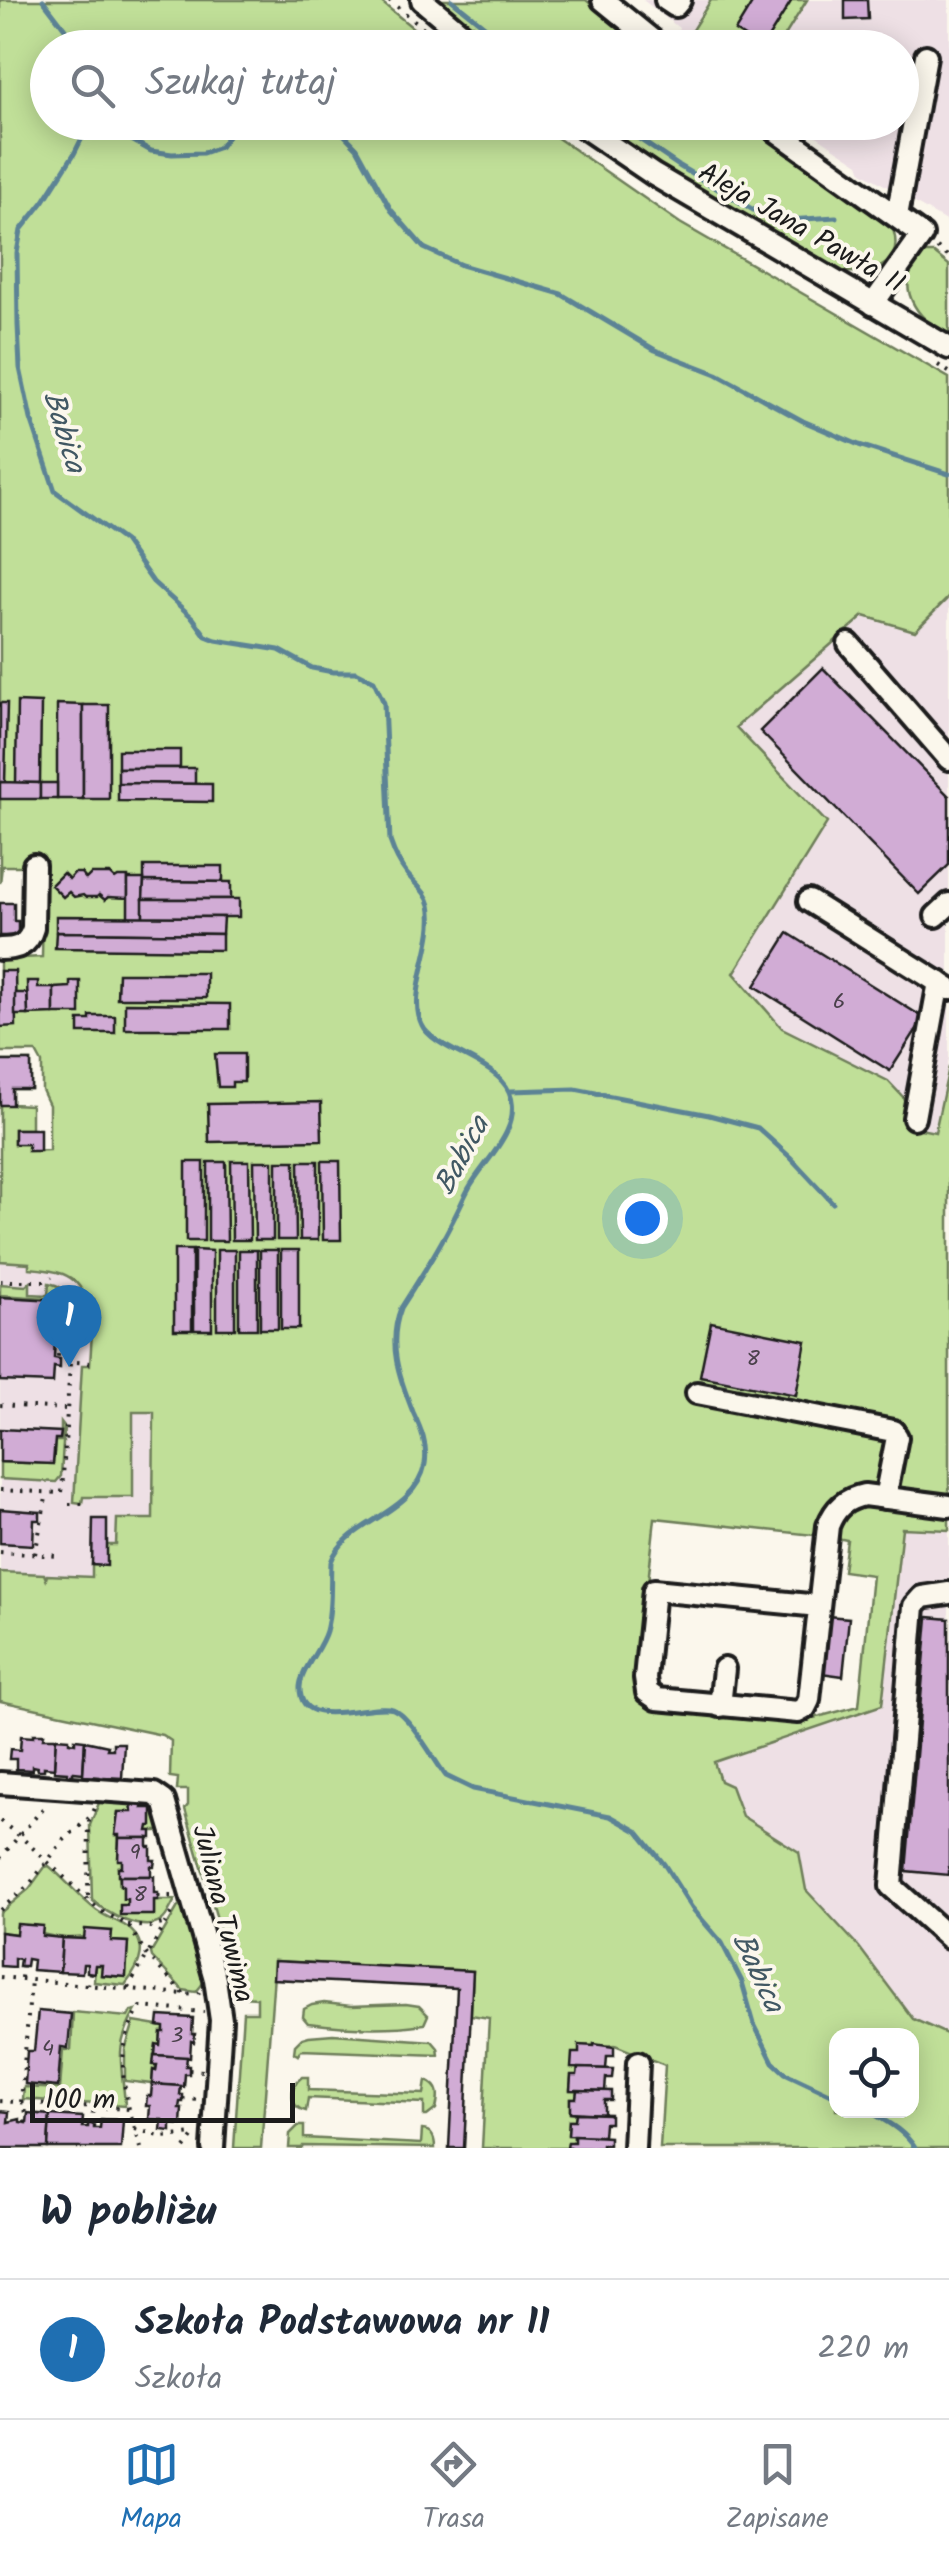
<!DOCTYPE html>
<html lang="pl">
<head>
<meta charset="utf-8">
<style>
  body { margin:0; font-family:Kalam,sans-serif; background:#f2f2f3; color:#1f2937 }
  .controls { position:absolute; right:30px; bottom:30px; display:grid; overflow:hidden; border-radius:20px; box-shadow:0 5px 25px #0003 }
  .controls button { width:90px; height:90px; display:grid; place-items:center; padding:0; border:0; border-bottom:2px solid #e0e1e3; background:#fff; color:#1f2937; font:50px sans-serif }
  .scale { position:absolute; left:30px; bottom:25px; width:265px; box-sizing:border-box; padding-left:10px; border:5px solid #1c1c1c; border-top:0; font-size:28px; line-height:35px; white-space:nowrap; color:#1c1c1c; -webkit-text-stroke:8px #fbf7ec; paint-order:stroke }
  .you { position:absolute; left:642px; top:1218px; width:35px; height:35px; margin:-25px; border:8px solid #fff; border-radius:50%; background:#1a73e8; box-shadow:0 0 0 15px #1a73e833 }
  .badge { display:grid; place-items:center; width:65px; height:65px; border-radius:50%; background:#1f6fb2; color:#fff; font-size:32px; font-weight:700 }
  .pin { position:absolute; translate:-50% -82px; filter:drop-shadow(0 2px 5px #0008) }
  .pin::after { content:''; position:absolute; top:52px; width:35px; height:30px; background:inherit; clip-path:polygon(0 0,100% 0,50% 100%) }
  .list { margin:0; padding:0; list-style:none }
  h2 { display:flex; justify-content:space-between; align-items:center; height:130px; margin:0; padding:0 40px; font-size:42px }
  h2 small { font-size:32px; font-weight:400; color:#747a83 }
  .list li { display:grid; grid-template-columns:65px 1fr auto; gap:30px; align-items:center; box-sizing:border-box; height:140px; padding:0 40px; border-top:2px solid #e0e1e3 }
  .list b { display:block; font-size:38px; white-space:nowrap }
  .list p { margin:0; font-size:32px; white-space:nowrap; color:#747a83 }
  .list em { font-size:32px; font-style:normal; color:#747a83 }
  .icon { flex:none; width:55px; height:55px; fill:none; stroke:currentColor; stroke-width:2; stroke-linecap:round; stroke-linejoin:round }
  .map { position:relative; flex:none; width:949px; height:2148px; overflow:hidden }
  .search { position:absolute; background:#fff; box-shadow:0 5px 25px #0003; left:30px; right:30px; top:30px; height:110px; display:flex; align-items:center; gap:25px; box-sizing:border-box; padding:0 35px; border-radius:55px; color:#747a83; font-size:38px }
  .sheet { height:270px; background:#fff }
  nav { display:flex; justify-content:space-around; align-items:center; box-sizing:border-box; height:140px; border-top:2px solid #e0e1e3; background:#fff; font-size:28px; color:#747a83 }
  nav a { display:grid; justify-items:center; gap:5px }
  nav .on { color:#1f6fb2 }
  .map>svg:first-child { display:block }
  .built { fill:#eee0e5 }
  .green { fill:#c0df98; stroke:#6e7e5a; stroke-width:2.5; fill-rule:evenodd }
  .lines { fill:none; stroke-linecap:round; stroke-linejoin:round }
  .stream { stroke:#5b8395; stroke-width:5 }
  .building { fill:#d1acd5; stroke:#1c1c1c; stroke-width:2.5 }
  .minor-casing { stroke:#1c1c1c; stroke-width:28 }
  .path { stroke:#1c1c1c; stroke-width:4; stroke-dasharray:2.5 8; stroke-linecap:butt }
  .minor { stroke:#fbf7ec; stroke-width:20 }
  .labels { text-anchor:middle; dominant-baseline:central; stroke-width:8; stroke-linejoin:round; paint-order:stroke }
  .number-label { font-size:22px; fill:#49404a }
  .street-label { font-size:28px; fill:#1c1c1c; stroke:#fbf7ec }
  .water-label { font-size:30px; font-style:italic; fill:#415863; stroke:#fbf7ec }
</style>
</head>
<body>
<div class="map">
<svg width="949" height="2148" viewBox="0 0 949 2148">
  <rect width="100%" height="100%" fill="#fbf7ec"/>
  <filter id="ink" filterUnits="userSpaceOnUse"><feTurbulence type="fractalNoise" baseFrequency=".01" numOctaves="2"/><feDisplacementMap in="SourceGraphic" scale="20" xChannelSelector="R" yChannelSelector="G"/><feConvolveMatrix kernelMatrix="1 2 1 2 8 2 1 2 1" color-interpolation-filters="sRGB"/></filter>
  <g filter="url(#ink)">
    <g class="built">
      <polygon points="643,0 949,0 949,223 862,172 859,164 797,123 902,122 902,48 689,47 674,37 679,28"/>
      <polygon points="949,597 949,1059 934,1133 915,1128 888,1081 782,1028 734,973 827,823 736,727 864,616 915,631"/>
      <polygon points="0,1158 145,1158 235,1407 232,1589 0,1577"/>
      <polygon points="902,1527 949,1530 949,2035 913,2019 860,1947 806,1890 799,1852 742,1816 731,1786 720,1781 714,1761 882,1705"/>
    </g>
    <g class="green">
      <path d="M0,0H379L436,47L48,48V122L536,123L680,223L949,378V597L915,631L864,616L736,727L827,823L734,973L782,1028L888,1081L903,1097L915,1128L935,1132L949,1067V1499C916,1494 848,1473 826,1506C820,1515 819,1526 813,1535L655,1518L636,1693L654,1708L795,1723L859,1706L872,1575L843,1571L847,1540L827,1536L845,1501L949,1506V1530L902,1528L882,1705L714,1762L720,1781L731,1786L742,1816L799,1852L806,1890L859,1947L913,2019L949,2035V2148H660L665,2065L615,2045L599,2046L595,2044L594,2046L580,2045L577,2075L571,2076L570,2089L577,2090L576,2098H570V2112L576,2113L575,2120H569L568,2134L574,2135V2142L567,2148H482L489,2018L471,2015L473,1971L275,1961L261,2148H234L243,2012H257V1998L241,1997L239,1985L228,1987L227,1999L223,1985L235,1981L185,1809L188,1805V1790H177L178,1778L170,1777L171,1741L162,1735L0,1701V1572L44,1574L46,1579L47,1575L92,1577V1565H106L107,1545H116L117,1519H153L154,1412H133V1497H83L82,1503L74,1502L82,1365H90L94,1299L85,1298C77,1272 53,1270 29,1268V1263L0,1261V1061H31V1089H12V1104L31,1105V1129H14V1144H28L29,1151L49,1150V1105L42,1090V1063L36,1052H0V959L42,957L44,866L27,885L23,884V866H2L0,883ZM836,2036H912V2110H836Z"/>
      <polygon points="437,0 586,0 644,47 495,47"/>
      <polygon points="711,0 807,0 778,47 721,47 692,30"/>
      <path d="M597,123H744L888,218C910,260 879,277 840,271L643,155Z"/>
      <path d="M922,253H934L949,265V337C916,318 892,287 922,253Z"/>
      <path d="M30,1282V1294L48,1295L49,1283C69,1287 76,1305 75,1324L72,1326H58L59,1299L0,1295V1284L26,1286Z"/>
      <polygon points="61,1423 64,1427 61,1476 56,1482 0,1479 0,1462 53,1464 55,1441 61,1441"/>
      <path d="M101,1798L151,1799L160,1831H148L142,1802H132V1812H118L115,1835H119L118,1859L122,1860V1867H118L120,1886H123V1899H127V1905L154,1915V1900H175C171,1906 167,1918 161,1921C142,1934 106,1913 92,1900L90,1825Z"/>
      <path d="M49,1866C66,1880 79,1897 96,1910C104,1916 115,1920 124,1925C151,1942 141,1965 125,1985L94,1982L95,1965H102L101,1975L125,1977L128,1942L111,1941L112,1931C75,1942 51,1940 17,1925L16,1934L0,1932V1913L29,1889L45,1867Z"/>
      <polygon points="179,1905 182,1905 204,1982 196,1992 183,1990 152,1957 151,1953"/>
      <path d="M324,2003L351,2006L406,2004L419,2006L428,2015L424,2024C385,2030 347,2028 308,2023L303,2017L304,2009L312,2005Z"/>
      <path d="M136,2010C112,2051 123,2065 125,2106L23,2099L24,2087L60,2089L63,2050H71L73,2012L128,2017L131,2011Z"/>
      <polygon points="134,2022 164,2027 164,2032 161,2033 160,2045 156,2045 154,2055 156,2071 153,2071 152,2084 125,2081 125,2050"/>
      <polygon points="333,2034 432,2041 438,2048 439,2055 301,2050 298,2055 294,2053 295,2045 302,2038 309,2036"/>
      <path d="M302,2077H308V2090L424,2094L426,2081C440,2086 439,2096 436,2109L427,2116H424V2103L308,2098L306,2111C288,2107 289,2087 302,2077Z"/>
      <path d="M298,2126H304V2138L421,2144L422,2130C432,2130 435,2139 435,2148L303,2146L302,2148H289L290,2134Z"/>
    </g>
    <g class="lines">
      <g class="stream">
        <polyline points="43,0 66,30 74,48"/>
        <polyline points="452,0 512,48"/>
        <path d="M90,122L74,154L44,201L21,230L17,253L18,325L20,368L31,419L55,491L124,541L153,582L193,618L206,636L216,640L279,650L312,668L333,672H356L374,681L384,703L390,841C394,853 399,864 407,874C415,884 427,892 430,905C438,942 406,993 422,1025C431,1046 484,1060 502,1081C515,1095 515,1114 507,1131C498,1151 480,1169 469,1188C463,1199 458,1211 452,1222C437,1252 419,1280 401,1308C387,1344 399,1377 413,1412C421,1429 428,1445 425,1464C415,1515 345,1521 331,1562C330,1584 332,1609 326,1631C321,1649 301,1670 300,1687C299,1734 371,1701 393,1709C410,1716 434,1760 446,1776L473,1789L610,1816L637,1831L664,1864L692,1908L722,1943L742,1982L754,2024L773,2062L785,2073L836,2097"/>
        <polyline points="332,122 357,148 391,210 424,248 461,265 561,294 655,350 717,374 803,421 859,445 949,474"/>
        <polyline points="614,122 679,166 772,221 836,217"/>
        <polyline points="91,123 123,135 151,151 172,154 203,153 220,147 238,122"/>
        <polyline points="511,1091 575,1089 709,1115 758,1128 790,1157 833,1203"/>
        <path d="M867,2110C885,2121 904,2130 915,2148"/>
      </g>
    </g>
    <g class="building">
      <polygon points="754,0 792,0 762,48 735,31"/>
      <polygon points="845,0 867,0 868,19 845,20"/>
      <polygon points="823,668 949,796 949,865 919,894 760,731"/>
      <polygon points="17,702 41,703 40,783 16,783"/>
      <polygon points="0,703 7,703 5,783 0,782"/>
      <polygon points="57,704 83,705 83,799 57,799"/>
      <rect x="83" y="705" width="26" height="94"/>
      <rect x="118" y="750" width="62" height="18"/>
      <polygon points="118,768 195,768 195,784 118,783"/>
      <polygon points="0,782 40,783 40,799 0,799"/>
      <rect x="40" y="783" width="17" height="16"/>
      <polygon points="118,783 212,784 212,802 118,801"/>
      <polygon points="144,866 223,866 223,882 144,881"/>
      <polygon points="63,873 69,879 74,873 81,873 86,879 91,874 110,874 115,879 118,877 128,877 128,898 108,897 105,900 99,895 97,897 85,897 83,895 74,897 69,892 63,897 51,885"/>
      <polygon points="128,879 144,879 143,917 128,917"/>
      <polygon points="144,881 231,882 231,899 143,899"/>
      <rect x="143" y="899" width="96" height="18"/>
      <polygon points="0,903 14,903 14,921 18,921 18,933 15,936 0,936"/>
      <polygon points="56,916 223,917 222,934 56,932"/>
      <polygon points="56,932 222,934 222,950 55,948"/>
      <polygon points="788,933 924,1018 890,1071 755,986"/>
      <polygon points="0,971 15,971 16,1026 0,1027"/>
      <polygon points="118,973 206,973 206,998 117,998"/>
      <polygon points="27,981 38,981 38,988 54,988 54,1014 28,1015"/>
      <polygon points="70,981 80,981 80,1014 54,1014 54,988 70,987"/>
      <polygon points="15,993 27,993 28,1015 15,1015"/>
      <polygon points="125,1003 230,1004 230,1029 125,1029"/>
      <polygon points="90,1016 115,1016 115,1033 79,1033 79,1020 90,1020"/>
      <polygon points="215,1054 244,1054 244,1082 232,1082 232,1087 218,1087"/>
      <polygon points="0,1061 31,1061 31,1089 12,1089 12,1105 0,1105"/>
      <polygon points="321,1102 322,1140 209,1142 208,1104"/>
      <polygon points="14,1129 40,1129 40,1151 28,1151 28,1144 14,1144"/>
      <polygon points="231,1161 249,1161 250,1240 232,1240"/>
      <polygon points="254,1161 273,1161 273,1240 255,1240"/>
      <polygon points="277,1161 295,1161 296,1240 277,1240"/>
      <polygon points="299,1161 318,1161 318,1240 300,1240"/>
      <polygon points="322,1161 340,1161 341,1240 323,1240"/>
      <rect x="186" y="1162" width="18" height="79"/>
      <polygon points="208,1162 226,1162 227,1241 208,1241"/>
      <rect x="174" y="1250" width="18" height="80"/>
      <polygon points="194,1250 212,1251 212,1330 194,1330"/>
      <rect x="217" y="1250" width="18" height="79"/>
      <rect x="239" y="1250" width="18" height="79"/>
      <rect x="260" y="1250" width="18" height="79"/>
      <rect x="281" y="1250" width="18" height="79"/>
      <polygon points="0,1297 57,1300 54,1358 60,1359 60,1368 54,1367 53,1383 0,1381"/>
      <polygon points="711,1322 806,1341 796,1395 700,1376"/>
      <polygon points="0,1429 61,1432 60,1439 55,1439 53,1464 0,1462"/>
      <polygon points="0,1509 40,1512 40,1520 34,1520 33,1545 0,1543"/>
      <polygon points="93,1519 107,1519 107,1566 92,1565"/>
      <polygon points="827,1616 849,1618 843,1676 821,1673"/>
      <polygon points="928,1617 949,1619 949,1875 906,1871"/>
      <polygon points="33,1734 44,1734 43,1738 56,1738 54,1768 44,1767 44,1770 38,1770 37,1767 32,1766 32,1770 16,1769 16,1759 9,1759 10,1749 20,1750 21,1736 33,1737"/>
      <polygon points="56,1738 69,1739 69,1742 75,1743 75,1739 85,1740 83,1773 73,1772 73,1775 67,1775 67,1772 54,1771"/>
      <polygon points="85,1741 108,1746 107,1749 113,1749 113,1743 124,1743 122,1778 105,1777 106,1780 99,1780 99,1777 83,1776"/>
      <polygon points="131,1802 143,1802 142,1808 152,1808 152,1826 149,1826 148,1831 152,1831 152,1838 119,1838 119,1835 115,1835 118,1812 132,1812"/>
      <polygon points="119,1838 148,1838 148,1847 151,1847 151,1860 155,1860 154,1866 151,1866 151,1876 118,1876 118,1867 122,1867 122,1860 118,1860"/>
      <polygon points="120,1876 154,1876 154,1893 158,1893 158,1900 154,1900 154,1915 120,1915 120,1905 127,1905 127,1899 123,1899 123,1886 120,1886"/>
      <polygon points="17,1924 43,1926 42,1936 62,1938 60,1972 32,1970 33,1960 27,1959 26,1966 19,1966 20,1959 14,1958 14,1967 0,1966 0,1932 16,1934"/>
      <polygon points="85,1929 112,1931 111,1941 128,1942 126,1977 101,1975 102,1965 95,1965 94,1973 87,1972 87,1964 83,1964 82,1973 60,1972 62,1938 84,1939"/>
      <polygon points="274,1961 473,1971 464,2148 449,2148 457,1988 273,1979"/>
      <polygon points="38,2011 71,2014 68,2048 61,2047 58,2087 25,2084 27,2051 34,2051"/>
      <polygon points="159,2016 193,2018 192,2034 195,2034 194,2042 191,2041 190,2058 155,2055 156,2044 160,2045 161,2032 164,2032 164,2027 158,2026"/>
      <polygon points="594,2044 614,2047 614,2056 607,2056 606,2069 571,2068 572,2053 579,2053 579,2045 594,2046"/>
      <polygon points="154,2055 187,2057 186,2066 189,2066 189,2074 185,2074 184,2087 152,2084 153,2070 156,2071 157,2065 153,2065"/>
      <polygon points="578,2068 613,2069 612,2078 606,2078 605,2091 570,2090 571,2075 577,2075"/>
      <polygon points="152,2084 181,2086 180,2095 183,2095 183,2102 180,2102 179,2108 182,2108 181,2125 171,2124 171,2131 161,2130 162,2120 149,2119 150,2106 146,2106 147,2096 151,2096"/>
      <polygon points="577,2090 611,2091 611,2100 604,2100 604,2114 570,2112 570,2098 576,2098"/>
      <polygon points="0,2111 9,2112 8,2122 20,2119 20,2122 27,2123 28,2113 50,2115 48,2148 0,2148"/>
      <polygon points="576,2113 610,2114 610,2123 604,2123 603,2136 568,2135 569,2120 575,2120"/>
      <polygon points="50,2115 83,2117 82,2127 88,2127 88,2124 91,2124 94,2125 94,2128 100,2128 101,2119 123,2120 121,2148 48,2148"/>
      <polygon points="574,2135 609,2137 609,2145 602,2145 602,2148 567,2148 568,2142 574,2142"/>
    </g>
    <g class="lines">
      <defs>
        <g id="minor">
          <polyline points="422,0 479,48"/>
          <polyline points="603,0 662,48"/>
          <polyline points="666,0 675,6 680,0"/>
          <polyline points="576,122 654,175 949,348"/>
          <polyline points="764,122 922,235 873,304"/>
          <polyline points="897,216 926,56"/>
          <polyline points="849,644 949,759"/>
          <polyline points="809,901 949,989"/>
          <polyline points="936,916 949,904"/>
          <path d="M0,949C17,949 28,946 33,928L34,865"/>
          <polyline points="914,1118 939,982"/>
          <polyline points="697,1393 893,1431 897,1437 885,1498"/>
          <polyline points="949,1593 922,1597 914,1606 891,1886 949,1938"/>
          <path d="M819,1606L654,1590L645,1678L647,1692L657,1699L798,1712L805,1708L809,1700L828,1526C835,1508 845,1499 864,1495L949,1506"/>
          <polyline points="720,1706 724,1669"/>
          <polyline points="0,1783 154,1794 164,1801 215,1979 221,2020 213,2148"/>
          <polyline points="634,2148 638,2063"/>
        </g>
      </defs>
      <use href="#minor" class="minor-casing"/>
      <g class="path">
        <polyline points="389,0 436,38"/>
        <polyline points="541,122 562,137"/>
        <polyline points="937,248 949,257"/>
        <polyline points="938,365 949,372"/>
        <polyline points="0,1281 44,1281 52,1277"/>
        <polyline points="78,1302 94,1302"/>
        <polyline points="79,1330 92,1330"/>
        <polyline points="77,1362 90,1363"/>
        <polyline points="0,1405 65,1409"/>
        <polyline points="0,1490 62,1493 72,1330 59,1330 58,1359"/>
        <polyline points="69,1504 82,1504"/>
        <polyline points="0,1552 58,1556"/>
        <polyline points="35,1554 47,1493"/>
        <polyline points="0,1821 20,1836 99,1910 128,1925 147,1955 184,1994"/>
        <polyline points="0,1858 46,1805"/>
        <polyline points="88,1896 89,1821"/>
        <polyline points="158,1896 172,1896"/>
        <polyline points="0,1910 29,1885 63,1841 90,1817 94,1808"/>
        <polyline points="128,1925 149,1927 163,1924"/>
        <polyline points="0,1977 184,1994 197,1995 200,1992"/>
        <polyline points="21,1978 22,1966"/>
        <polyline points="88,1985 90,1973"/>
        <polyline points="128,1988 176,1906"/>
        <polyline points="189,2070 202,2071"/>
        <polyline points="183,2099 200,2100"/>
        <polyline points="0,2101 129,2109 141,2148"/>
        <polyline points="21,2102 31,1980"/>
        <path d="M129,2109C120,2072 119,2040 141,2007L204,2012"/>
        <polyline points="25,2123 26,2103"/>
        <polyline points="91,2124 93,2107"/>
        <polyline points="135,2129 163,2137 194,2134"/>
        <polyline points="185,2148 194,2136"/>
      </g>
      <use href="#minor" class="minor"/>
    </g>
  </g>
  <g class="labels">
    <g class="number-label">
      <text x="839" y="1002">6</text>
      <text x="753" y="1359">8</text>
      <text x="135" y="1853">9</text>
      <text x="140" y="1895">8</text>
      <text x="177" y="2036">3</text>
      <text x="48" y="2049">4</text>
    </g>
    <g class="street-label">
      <text transform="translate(801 229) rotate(30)">Aleja Jana Pawła II</text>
      <text transform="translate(222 1914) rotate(76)">Juliana Tuwima</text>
    </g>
    <g class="water-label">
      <text transform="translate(63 432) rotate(73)">Babica</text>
      <text transform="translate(463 1156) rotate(-62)">Babica</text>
      <text transform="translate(757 1973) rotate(65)">Babica</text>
    </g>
  </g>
</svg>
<div class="controls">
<button><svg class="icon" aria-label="locate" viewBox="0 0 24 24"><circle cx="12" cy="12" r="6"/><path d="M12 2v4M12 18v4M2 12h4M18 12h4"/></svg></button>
</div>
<div class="scale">100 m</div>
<div class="you"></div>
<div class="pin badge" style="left:69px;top:1367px">1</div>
<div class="search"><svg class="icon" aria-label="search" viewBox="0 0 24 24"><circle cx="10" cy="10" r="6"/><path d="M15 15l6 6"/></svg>Szukaj tutaj</div>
</div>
<section class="sheet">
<h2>W pobliżu<small></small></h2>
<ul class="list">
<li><span class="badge">1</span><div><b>Szkoła Podstawowa nr 11</b><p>Szkoła</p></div><em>220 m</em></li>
</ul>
</section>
<nav>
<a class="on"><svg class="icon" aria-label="map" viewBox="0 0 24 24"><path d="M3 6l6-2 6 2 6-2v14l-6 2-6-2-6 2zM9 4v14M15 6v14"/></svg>Mapa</a>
<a><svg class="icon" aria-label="directions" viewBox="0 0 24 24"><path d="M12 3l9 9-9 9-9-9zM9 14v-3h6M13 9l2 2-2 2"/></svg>Trasa</a>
<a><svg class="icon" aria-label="saved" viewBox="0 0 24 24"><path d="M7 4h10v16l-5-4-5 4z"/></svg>Zapisane</a>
</nav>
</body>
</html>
